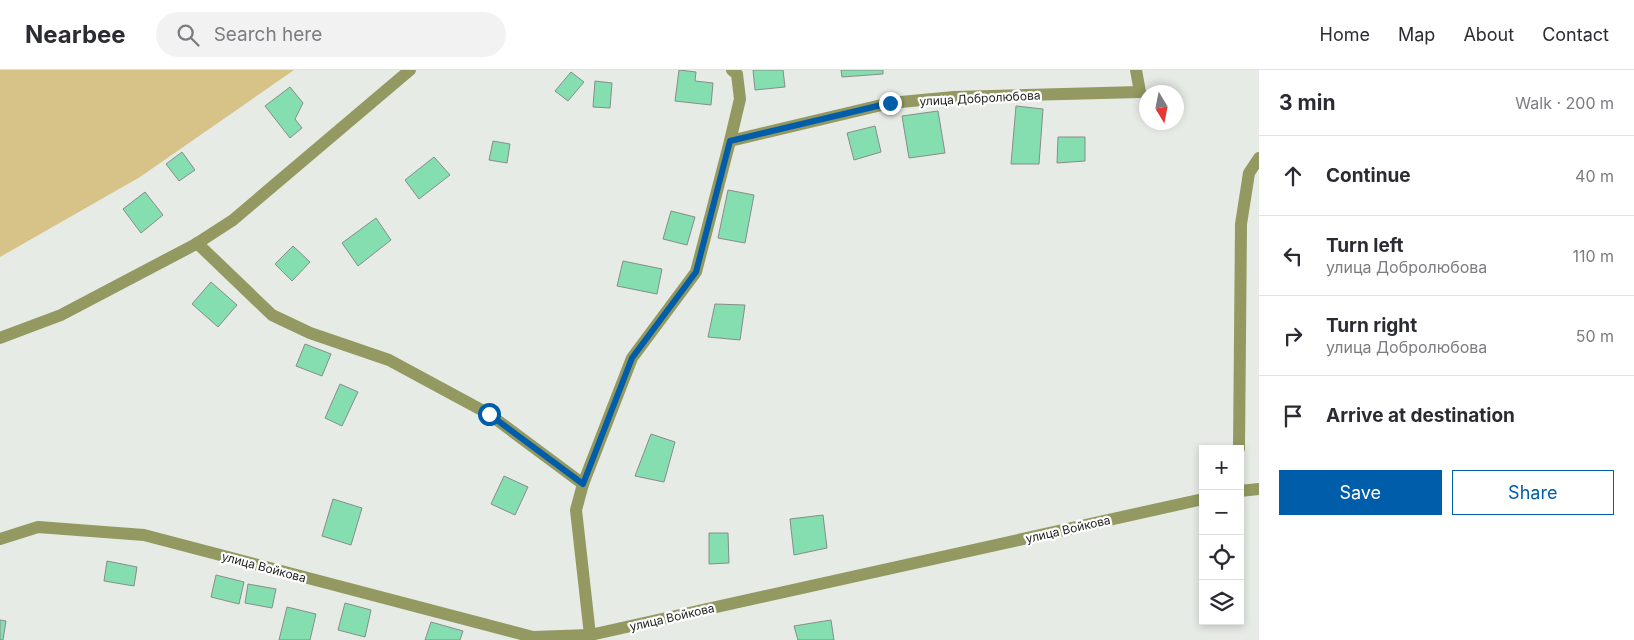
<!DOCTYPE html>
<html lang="en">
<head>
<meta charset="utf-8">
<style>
  body { margin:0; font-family:Inter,sans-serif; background:#f2f2f3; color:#2b2b33 }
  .controls { position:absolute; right:15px; bottom:15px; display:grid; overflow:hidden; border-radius:0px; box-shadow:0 2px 8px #0003 }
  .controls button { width:45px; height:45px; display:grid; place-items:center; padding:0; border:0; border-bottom:1px solid #e1e1e2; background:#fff; color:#2b2b33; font:25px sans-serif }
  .compass { position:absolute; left:1139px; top:15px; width:45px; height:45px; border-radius:50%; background:#fff; box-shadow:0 2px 8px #0003; rotate:170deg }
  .stop { position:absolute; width:15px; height:15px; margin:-11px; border:4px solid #005daa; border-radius:50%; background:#fff }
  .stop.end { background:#005daa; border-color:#fff; box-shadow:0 1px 5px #0008 }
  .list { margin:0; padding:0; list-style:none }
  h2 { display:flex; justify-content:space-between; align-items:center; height:65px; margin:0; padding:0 20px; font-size:21px }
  h2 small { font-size:16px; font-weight:400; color:#7c7c81 }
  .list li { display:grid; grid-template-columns:32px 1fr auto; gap:15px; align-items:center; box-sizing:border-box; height:80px; padding:0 20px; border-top:1px solid #e1e1e2 }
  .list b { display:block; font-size:19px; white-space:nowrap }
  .list p { margin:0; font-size:16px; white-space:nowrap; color:#7c7c81 }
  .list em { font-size:16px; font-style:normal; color:#7c7c81 }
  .actions { display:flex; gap:10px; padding:15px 20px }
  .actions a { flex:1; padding:11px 0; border:1px solid #005daa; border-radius:0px; text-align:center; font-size:18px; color:#005daa }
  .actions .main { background:#005daa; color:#fff }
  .icon { flex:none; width:28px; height:28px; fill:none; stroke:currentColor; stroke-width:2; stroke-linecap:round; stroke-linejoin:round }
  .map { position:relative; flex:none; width:1259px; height:570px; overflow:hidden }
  header { display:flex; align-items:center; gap:30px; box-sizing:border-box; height:70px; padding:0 25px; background:#fff; border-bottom:1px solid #e1e1e2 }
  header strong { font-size:24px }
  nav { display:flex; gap:28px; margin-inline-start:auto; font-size:18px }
  .search { width:350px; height:45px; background:#f2f2f3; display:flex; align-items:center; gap:12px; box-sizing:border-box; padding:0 18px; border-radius:28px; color:#7c7c81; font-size:19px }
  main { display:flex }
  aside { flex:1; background:#fff }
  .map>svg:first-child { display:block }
  .green { fill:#d7c287 }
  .building { fill:#85deaf; stroke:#878d89 }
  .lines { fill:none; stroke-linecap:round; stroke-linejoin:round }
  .minor { stroke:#939961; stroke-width:12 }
  .route { stroke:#005daa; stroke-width:6 }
  .labels { text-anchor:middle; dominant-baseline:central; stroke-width:4.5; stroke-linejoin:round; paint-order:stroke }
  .street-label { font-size:12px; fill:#1e1f1d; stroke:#fff }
</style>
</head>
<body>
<header>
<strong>Nearbee</strong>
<div class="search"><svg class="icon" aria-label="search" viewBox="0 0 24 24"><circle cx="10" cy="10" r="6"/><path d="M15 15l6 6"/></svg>Search here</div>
<nav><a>Home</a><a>Map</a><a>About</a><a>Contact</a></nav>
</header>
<main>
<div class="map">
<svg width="1259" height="570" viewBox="0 0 1259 570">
  <rect width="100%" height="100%" fill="#e7ebe6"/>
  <polygon class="green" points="0,0 294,0 140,107 0,187"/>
  <g class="building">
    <polygon points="679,0 696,2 695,11 713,13 711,35 675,31"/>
    <polygon points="753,0 783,0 785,17 755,20"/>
    <polygon points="841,0 883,0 883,4 842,7"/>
    <polygon points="571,2 584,12 568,31 555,21"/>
    <polygon points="595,11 612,13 610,38 593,37"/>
    <polygon points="290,17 303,33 295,49 302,58 290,68 265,36"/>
    <polygon points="1016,36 1043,39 1039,94 1011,94"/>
    <polygon points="938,41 945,83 909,88 902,46"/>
    <polygon points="875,56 881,82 854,90 847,63"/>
    <polygon points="1058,67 1085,67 1085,91 1057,93"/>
    <polygon points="493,71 510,74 507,93 489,90"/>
    <polygon points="182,82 195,100 179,111 166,94"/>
    <polygon points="434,87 450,105 419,129 405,110"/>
    <polygon points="728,120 754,125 745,173 718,168"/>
    <polygon points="145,122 163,145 141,163 123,139"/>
    <polygon points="671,141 695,147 687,175 663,169"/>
    <polygon points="376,148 391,170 358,196 342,173"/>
    <polygon points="293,176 310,192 292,211 275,194"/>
    <polygon points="623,191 662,199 657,224 617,216"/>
    <polygon points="211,212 237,235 218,257 192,234"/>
    <polygon points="715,234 745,235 740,270 708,267"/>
    <polygon points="305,274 331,284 322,306 296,296"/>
    <polygon points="340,314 358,322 342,356 325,348"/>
    <polygon points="651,364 675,372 664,412 635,406"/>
    <polygon points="504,406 528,417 515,445 491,434"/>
    <polygon points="333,429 362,438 351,475 322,466"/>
    <polygon points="823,445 827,478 794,485 790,449"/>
    <polygon points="709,463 728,463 729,493 709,494"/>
    <polygon points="107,491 137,497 134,516 104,511"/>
    <polygon points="216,505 244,512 239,534 211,527"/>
    <polygon points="248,514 276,519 272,538 245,533"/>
    <polygon points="345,533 371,540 365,567 338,560"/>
    <polygon points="287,537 316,544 310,570 279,570"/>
    <polygon points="0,550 6,551 3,570 0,570"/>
    <polygon points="831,550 834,570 798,570 794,556"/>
    <polygon points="431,552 463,561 460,570 425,570"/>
  </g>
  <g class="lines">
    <g class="minor">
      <polyline points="730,71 740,29 737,4 732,0"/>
      <polyline points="197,173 272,245 310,263 389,290 489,344 583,414"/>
      <polyline points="0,268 61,245 196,174 233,150 410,0"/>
      <polyline points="1239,379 1241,154 1249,103 1259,88"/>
      <polyline points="1240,421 1259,419"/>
      <polyline points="0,469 38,457 144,465 533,567 590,565 1203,429"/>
      <polyline points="590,570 590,565 576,440 583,414 632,288 696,202 730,71 890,33 954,27 1140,22 1136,0"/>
    </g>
  </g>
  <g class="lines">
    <polyline class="route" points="489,344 583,414 632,288 696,202 730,71 890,33"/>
  </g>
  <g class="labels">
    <g class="street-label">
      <text transform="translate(980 28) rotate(-3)">улица Добролюбова</text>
      <text transform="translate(1068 459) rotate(-13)">улица Войкова</text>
      <text transform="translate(264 497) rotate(15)">улица Войкова</text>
      <text transform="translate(672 547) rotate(-13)">улица Войкова</text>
    </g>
  </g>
</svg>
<div class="controls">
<button>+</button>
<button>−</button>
<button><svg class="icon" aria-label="locate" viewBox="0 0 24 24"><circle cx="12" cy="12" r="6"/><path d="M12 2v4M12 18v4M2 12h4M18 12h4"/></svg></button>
<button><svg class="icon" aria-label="layers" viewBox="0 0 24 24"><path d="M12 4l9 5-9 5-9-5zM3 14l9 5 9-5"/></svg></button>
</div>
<svg class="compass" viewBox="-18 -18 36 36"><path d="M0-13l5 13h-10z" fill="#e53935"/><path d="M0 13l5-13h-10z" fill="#7c7c81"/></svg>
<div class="stop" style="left:489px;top:344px"></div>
<div class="stop end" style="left:890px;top:33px"></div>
</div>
<aside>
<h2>3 min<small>Walk · 200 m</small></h2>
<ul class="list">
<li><svg class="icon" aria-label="ahead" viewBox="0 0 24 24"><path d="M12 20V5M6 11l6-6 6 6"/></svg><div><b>Continue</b></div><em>40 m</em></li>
<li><svg class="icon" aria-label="left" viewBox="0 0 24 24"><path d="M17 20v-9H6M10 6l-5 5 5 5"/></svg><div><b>Turn left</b><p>улица Добролюбова</p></div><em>110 m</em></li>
<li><svg class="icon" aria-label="right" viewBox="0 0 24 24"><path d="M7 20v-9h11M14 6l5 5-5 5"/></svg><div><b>Turn right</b><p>улица Добролюбова</p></div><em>50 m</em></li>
<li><svg class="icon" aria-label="arrive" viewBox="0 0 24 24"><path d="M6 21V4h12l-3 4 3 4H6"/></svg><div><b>Arrive at destination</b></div></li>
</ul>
<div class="actions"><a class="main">Save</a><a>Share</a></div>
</aside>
</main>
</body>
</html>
